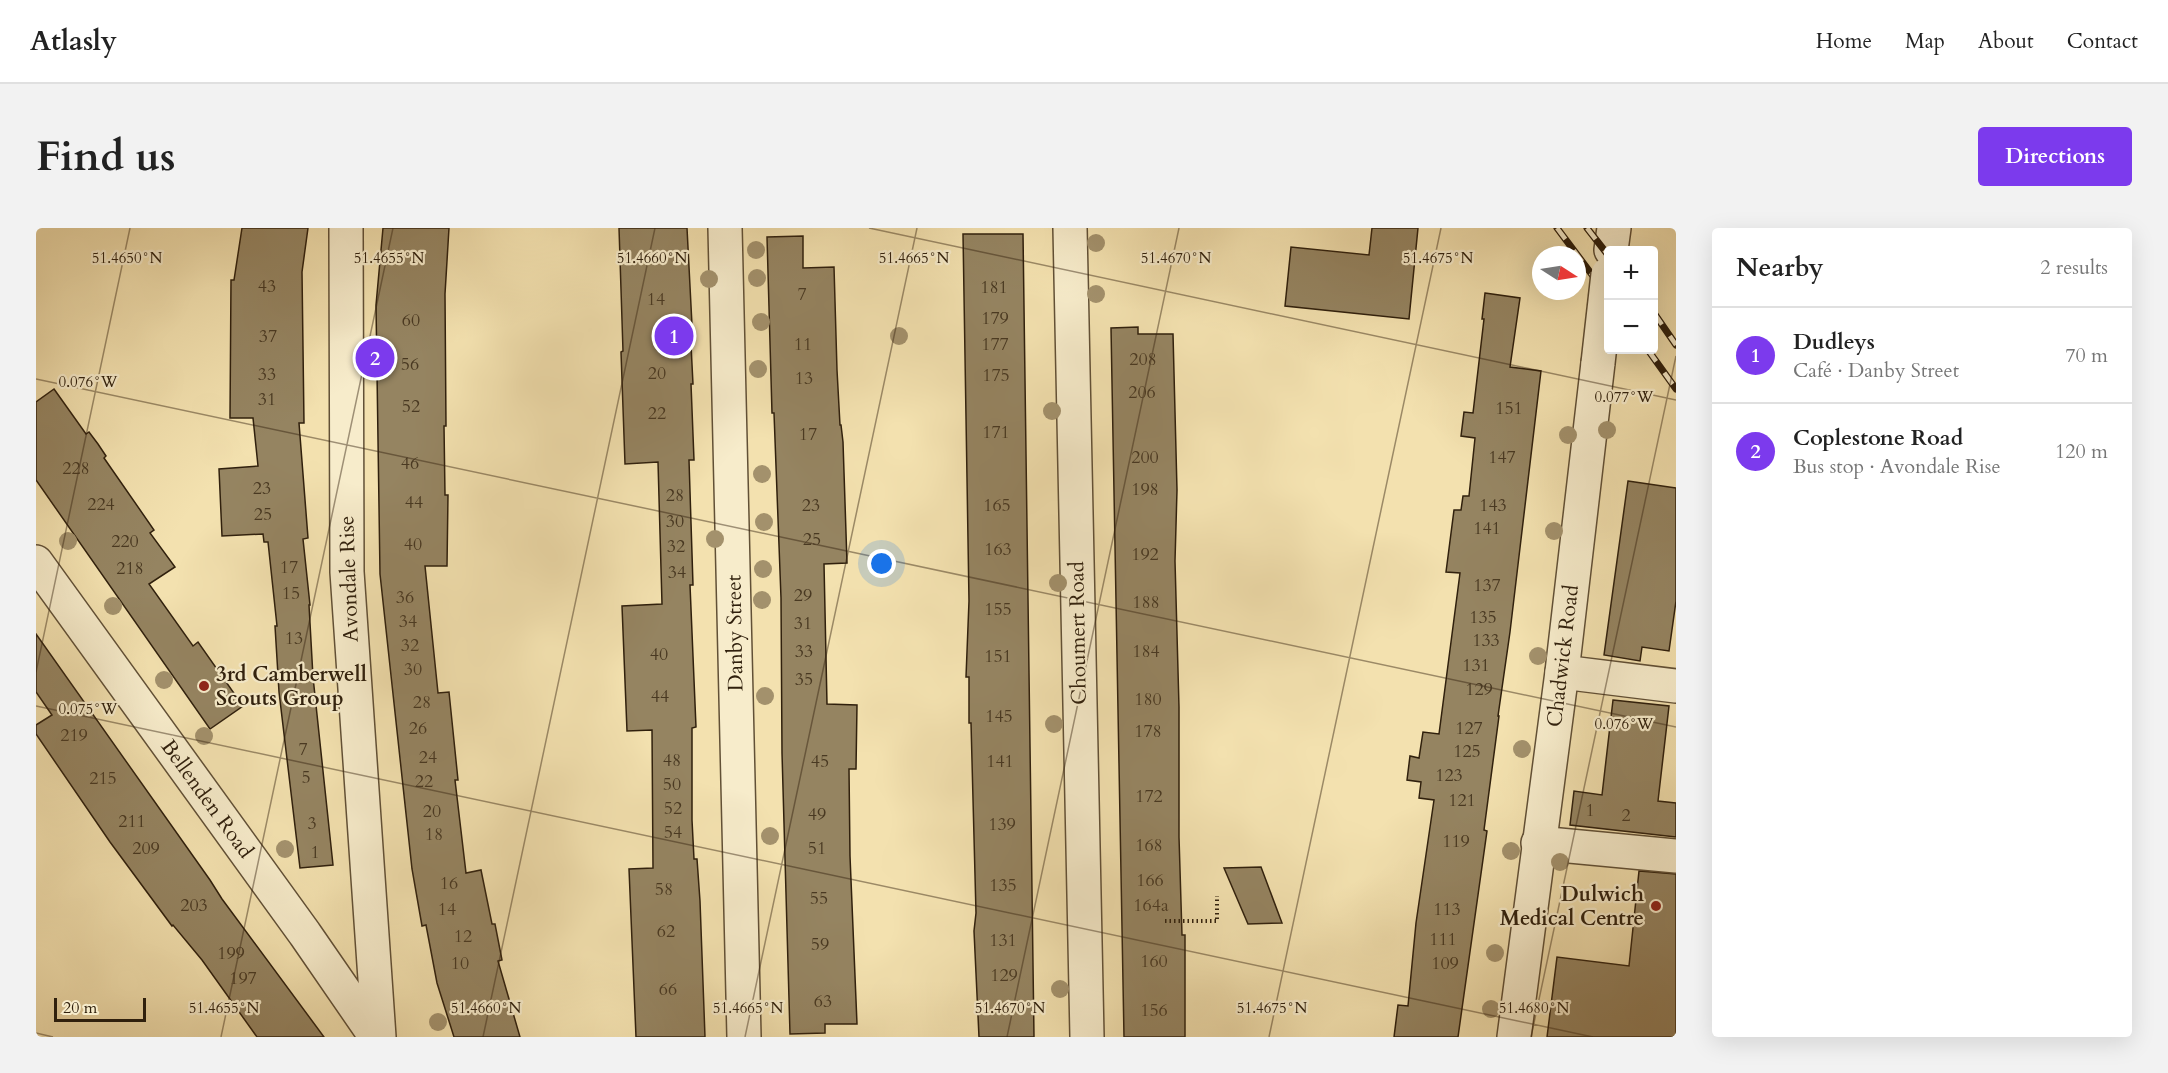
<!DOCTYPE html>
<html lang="en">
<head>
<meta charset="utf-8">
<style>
  body { margin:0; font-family:Cardo,serif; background:#f2f2f2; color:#222 }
  .controls { position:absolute; right:18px; top:18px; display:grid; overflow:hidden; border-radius:6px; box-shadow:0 6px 24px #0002 }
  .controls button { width:54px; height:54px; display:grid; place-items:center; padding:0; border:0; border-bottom:2px solid #e0e0e0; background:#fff; color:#222; font:30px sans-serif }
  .compass { position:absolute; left:1496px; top:18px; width:54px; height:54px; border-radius:50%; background:#fff; box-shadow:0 6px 24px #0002; rotate:102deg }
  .scale { position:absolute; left:18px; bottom:15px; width:92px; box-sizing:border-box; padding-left:6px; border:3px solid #30200d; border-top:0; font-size:16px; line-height:21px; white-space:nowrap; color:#30200d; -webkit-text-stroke:4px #f7eccb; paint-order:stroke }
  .you { position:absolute; left:846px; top:336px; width:21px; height:21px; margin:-15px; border:4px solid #fff; border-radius:50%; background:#1a73e8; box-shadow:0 0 0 9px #1a73e833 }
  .badge { display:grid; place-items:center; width:39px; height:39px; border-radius:50%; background:#7c3aed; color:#fff; font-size:20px; font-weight:700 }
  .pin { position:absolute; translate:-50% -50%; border:3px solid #fff; box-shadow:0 2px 6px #0006 }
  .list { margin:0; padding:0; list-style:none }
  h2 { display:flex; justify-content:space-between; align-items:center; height:78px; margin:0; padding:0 24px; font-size:26px }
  h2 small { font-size:20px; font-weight:400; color:#767676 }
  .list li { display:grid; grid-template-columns:39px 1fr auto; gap:18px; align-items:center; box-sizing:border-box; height:96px; padding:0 24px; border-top:2px solid #e0e0e0 }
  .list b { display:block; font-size:22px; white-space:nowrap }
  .list p { margin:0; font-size:20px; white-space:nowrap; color:#767676 }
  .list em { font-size:20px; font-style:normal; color:#767676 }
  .map { position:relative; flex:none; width:1640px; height:809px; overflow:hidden; border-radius:6px }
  header { display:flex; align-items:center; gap:36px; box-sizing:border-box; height:84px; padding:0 30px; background:#fff; border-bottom:2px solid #e0e0e0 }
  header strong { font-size:28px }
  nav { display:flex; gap:33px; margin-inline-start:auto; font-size:21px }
  .intro { display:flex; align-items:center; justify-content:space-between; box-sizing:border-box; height:144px; padding:0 36px }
  h1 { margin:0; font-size:42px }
  .button { padding:15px 27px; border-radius:6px; background:#7c3aed; color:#fff; font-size:21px; font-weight:700 }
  main { display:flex; gap:36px; padding:0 36px }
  aside { flex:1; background:#fff; border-radius:6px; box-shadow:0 6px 24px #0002 }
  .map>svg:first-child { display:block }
  .building { fill:#958461; stroke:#30200d; stroke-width:1.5 }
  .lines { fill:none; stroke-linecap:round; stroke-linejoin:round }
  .minor-casing { stroke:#615036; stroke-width:36 }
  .path { stroke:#30200d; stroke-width:4; stroke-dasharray:1.5 3; stroke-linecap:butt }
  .minor { stroke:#f7eccb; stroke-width:33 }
  .rail-casing { stroke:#30200d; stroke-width:7 }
  .rail { stroke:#f7eccb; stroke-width:4.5; stroke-dasharray:14; stroke-linecap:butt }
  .minor-bridge-casing { stroke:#615036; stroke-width:36; stroke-linecap:butt }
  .minor-bridge { stroke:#f7eccb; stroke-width:33 }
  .tree { fill:#a3916c }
  .ticks { fill:none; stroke:#30200d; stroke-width:1.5; stroke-opacity:0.45 }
  .poi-dot { fill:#8f2418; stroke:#f7eccb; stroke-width:2 }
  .labels { text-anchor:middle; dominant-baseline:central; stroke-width:4.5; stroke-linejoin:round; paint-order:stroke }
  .number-label { font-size:18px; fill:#493922 }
  .street-label { font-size:21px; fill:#30200d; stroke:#f7eccb }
  .poi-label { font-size:21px; font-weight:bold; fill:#30200d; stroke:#f7eccb; text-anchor:start }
  .ticks-label { font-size:15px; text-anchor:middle; fill:#30200d; stroke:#f7eccb; stroke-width:4.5; stroke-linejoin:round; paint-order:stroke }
</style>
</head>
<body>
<header>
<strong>Atlasly</strong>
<nav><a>Home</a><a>Map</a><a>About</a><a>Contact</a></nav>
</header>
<div class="intro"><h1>Find us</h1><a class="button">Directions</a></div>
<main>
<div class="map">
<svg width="1640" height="809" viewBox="0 0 1640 809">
  <rect width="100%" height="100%" fill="#f3e1af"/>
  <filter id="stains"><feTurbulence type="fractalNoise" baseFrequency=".00333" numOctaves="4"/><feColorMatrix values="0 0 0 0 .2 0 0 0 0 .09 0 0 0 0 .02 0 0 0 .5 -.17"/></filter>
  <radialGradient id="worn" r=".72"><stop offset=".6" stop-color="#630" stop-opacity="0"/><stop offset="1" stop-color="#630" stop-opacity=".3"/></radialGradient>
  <g class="building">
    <polygon points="206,0 272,0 266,44 268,195 263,195 272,310 267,311 274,377 273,377 277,449 297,637 264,640 243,464 239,398 241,398 232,314 228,314 227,306 186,308 183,241 222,238 217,190 194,190 195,52 198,52"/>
    <polygon points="347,0 413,0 409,66 410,198 408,198 409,267 412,267 411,338 389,338 402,465 413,464 422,552 419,552 430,645 445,642 456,696 459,696 466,732 462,733 484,809 418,809 401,755 390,697 386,698 376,641 344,346 340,77"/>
    <polygon points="583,0 651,0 656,97 654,97 657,156 655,156 658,232 653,232 657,357 654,357 660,499 656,500 656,592 658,631 661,631 664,673 669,809 600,809 593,641 617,640 616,502 591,503 586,378 626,376 622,234 589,236 585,124 587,123"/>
    <polygon points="1336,0 1382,0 1373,91 1249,78 1255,19 1333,27"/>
    <polygon points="927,6 987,6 998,809 943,809 938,703 940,685 935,495 933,495 933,449 930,449 933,373"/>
    <polygon points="767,8 767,40 798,39 801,142 804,197 805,197 807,214 811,335 788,336 791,476 821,477 820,541 813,541 814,628 821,796 789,796 789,805 754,806 746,525 745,370 738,185 736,185 731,9"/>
    <polygon points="1449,65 1484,70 1474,139 1505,143 1474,404 1462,488 1463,488 1448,602 1451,603 1422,809 1358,809 1362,777 1372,778 1380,695 1398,572 1383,570 1385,554 1371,552 1374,528 1383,530 1387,504 1403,506 1424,345 1410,344 1418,282 1425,282 1427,268 1433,268 1439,210 1425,208 1428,184 1437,185 1448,91 1446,91"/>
    <polygon points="1102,99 1102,106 1137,106 1141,262 1139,333 1143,479 1143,609 1146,707 1149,707 1149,809 1088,809 1075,100"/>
    <polygon points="18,161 50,206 53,204 62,216 70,228 68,230 118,302 114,305 139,339 113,356 157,418 162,414 207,478 174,501 0,252 0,174"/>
    <polygon points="1592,253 1640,260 1640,373 1633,423 1606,419 1604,433 1568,427"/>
    <polygon points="0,406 174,652 186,671 288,809 221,809 166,732 137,697 136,698 74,614 0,506 0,497 16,487 0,464"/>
    <polygon points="1577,472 1633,478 1622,573 1640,575 1640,609 1534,597 1538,563 1566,567"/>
    <polygon points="1225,639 1246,695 1212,696 1188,640"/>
    <polygon points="1603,643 1640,646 1640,809 1511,809 1521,729 1593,738"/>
  </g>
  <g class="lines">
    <defs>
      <g id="minor">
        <polyline points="310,0 311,344 343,809"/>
        <polyline points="689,0 708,809"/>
        <polyline points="1034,0 1051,809"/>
        <polyline points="1575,22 1578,0"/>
        <polyline points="0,334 269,706 340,809"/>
        <polyline points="1526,444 1640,458"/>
        <polyline points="1502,615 1640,628"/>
        <polyline points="1478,809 1526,444 1562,135"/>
      </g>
    </defs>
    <use href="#minor" class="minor-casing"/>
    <polyline class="path" points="1129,693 1181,693 1181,668"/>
    <use href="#minor" class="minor"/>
    <defs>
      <g id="rail">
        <polyline points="1521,0 1572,68"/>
        <polyline points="1551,0 1572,27"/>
        <polyline points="1618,85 1640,117"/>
        <polyline points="1612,122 1640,161"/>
      </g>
    </defs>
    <use href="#rail" class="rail-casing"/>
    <use href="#rail" class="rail"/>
    <defs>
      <polyline id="minor-bridge" points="1562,135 1572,46"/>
    </defs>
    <use href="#minor-bridge" class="minor-bridge-casing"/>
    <use href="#minor-bridge" class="minor-bridge"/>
  </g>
  <g class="tree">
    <circle cx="1060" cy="15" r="9"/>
    <circle cx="720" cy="22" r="9"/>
    <circle cx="721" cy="50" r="9"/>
    <circle cx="673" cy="51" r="9"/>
    <circle cx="1060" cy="66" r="9"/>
    <circle cx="725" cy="94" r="9"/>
    <circle cx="863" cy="108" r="9"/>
    <circle cx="722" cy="141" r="9"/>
    <circle cx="1016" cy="183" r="9"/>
    <circle cx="1571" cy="202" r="9"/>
    <circle cx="1532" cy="207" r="9"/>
    <circle cx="726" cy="246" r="9"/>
    <circle cx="728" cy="294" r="9"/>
    <circle cx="1518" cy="303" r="9"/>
    <circle cx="679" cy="311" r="9"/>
    <circle cx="32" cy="313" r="9"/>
    <circle cx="727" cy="341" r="9"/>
    <circle cx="1022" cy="355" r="9"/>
    <circle cx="726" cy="372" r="9"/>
    <circle cx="77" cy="378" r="9"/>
    <circle cx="1502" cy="428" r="9"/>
    <circle cx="128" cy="452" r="9"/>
    <circle cx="729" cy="468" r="9"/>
    <circle cx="1018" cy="496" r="9"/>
    <circle cx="168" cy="508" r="9"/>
    <circle cx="1486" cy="521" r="9"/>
    <circle cx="734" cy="608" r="9"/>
    <circle cx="249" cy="621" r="9"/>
    <circle cx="1475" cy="623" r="9"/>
    <circle cx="1524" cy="634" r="9"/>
    <circle cx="1459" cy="725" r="9"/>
    <circle cx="1024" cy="761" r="9"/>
    <circle cx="1455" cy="781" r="9"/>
    <circle cx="402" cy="794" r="9"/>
  </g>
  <path class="ticks" d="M833,0L1640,172M0,151L1640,499M0,444L94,0M0,478L1557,809M0,805L17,809M185,809L357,0M447,809L619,0M709,809L881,0M971,809L1143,0M1233,809L1405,0M1495,809L1640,128"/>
  <g class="poi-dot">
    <circle cx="168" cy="458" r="6"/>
    <circle cx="1620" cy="678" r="6"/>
  </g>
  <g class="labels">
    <g class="number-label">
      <text x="231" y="58">43</text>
      <text x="958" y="59">181</text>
      <text x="766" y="66">7</text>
      <text x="620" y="71">14</text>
      <text x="959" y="90">179</text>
      <text x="375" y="92">60</text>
      <text x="232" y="108">37</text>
      <text x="767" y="116">11</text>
      <text x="959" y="116">177</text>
      <text x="1107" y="131">208</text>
      <text x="374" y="136">56</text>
      <text x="621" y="145">20</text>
      <text x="231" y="146">33</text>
      <text x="960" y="147">175</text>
      <text x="768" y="150">13</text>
      <text x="1106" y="164">206</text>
      <text x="231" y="171">31</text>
      <text x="375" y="178">52</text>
      <text x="1473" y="180">151</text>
      <text x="621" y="185">22</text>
      <text x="960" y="204">171</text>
      <text x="772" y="206">17</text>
      <text x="1109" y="229">200</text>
      <text x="1466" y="229">147</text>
      <text x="374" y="235">46</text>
      <text x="40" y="240">228</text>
      <text x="226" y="260">23</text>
      <text x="1109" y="261">198</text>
      <text x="639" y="267">28</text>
      <text x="378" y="274">44</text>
      <text x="65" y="276">224</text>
      <text x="775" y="277">23</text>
      <text x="961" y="277">165</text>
      <text x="1457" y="277">143</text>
      <text x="227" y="286">25</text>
      <text x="639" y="293">30</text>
      <text x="1451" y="300">141</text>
      <text x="776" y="311">25</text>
      <text x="89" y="313">220</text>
      <text x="377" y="316">40</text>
      <text x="640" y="318">32</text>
      <text x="962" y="321">163</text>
      <text x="1109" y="326">192</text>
      <text x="253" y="339">17</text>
      <text x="94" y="340">218</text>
      <text x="641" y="344">34</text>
      <text x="1451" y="357">137</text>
      <text x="255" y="365">15</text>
      <text x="767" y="367">29</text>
      <text x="369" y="369">36</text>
      <text x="1110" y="374">188</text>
      <text x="962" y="381">155</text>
      <text x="1447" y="389">135</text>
      <text x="372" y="393">34</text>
      <text x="767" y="395">31</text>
      <text x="258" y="410">13</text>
      <text x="1450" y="412">133</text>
      <text x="374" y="417">32</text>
      <text x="768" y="423">33</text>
      <text x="1110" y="423">184</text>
      <text x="623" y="426">40</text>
      <text x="962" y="428">151</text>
      <text x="1440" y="437">131</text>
      <text x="377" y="441">30</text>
      <text x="768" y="451">35</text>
      <text x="1443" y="461">129</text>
      <text x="624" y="468">44</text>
      <text x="1112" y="471">180</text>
      <text x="386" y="474">28</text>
      <text x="963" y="488">145</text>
      <text x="382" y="500">26</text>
      <text x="1433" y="500">127</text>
      <text x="1112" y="503">178</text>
      <text x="38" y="507">219</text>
      <text x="267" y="521">7</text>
      <text x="1431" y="523">125</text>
      <text x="392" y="529">24</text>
      <text x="636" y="532">48</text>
      <text x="784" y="533">45</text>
      <text x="964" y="533">141</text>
      <text x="1413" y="547">123</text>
      <text x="270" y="549">5</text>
      <text x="67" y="550">215</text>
      <text x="388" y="553">22</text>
      <text x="636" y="556">50</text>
      <text x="1113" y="568">172</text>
      <text x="1426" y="572">121</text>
      <text x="637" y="580">52</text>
      <text x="1554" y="582">1</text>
      <text x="396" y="583">20</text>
      <text x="781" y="586">49</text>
      <text x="1590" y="587">2</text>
      <text x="96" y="593">211</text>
      <text x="276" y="595">3</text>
      <text x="966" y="596">139</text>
      <text x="637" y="604">54</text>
      <text x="398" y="606">18</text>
      <text x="1420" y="613">119</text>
      <text x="1113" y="617">168</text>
      <text x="110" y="620">209</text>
      <text x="781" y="620">51</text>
      <text x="279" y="624">1</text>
      <text x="1114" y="652">166</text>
      <text x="413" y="655">16</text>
      <text x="967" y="657">135</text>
      <text x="628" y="661">58</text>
      <text x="783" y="670">55</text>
      <text x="158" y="677">203</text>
      <text x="1115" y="677">164a</text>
      <text x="411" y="681">14</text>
      <text x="1411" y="681">113</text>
      <text x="630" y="703">62</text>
      <text x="427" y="708">12</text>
      <text x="1407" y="711">111</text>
      <text x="967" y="712">131</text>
      <text x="784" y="716">59</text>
      <text x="195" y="725">199</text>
      <text x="1118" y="733">160</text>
      <text x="424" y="735">10</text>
      <text x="1409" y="735">109</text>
      <text x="968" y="747">129</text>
      <text x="207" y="750">197</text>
      <text x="632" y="761">66</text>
      <text x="787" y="773">63</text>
      <text x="1118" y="782">156</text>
    </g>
    <g class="street-label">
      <text transform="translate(313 351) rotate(-92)">Avondale Rise</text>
      <text transform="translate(699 405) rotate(-91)">Danby Street</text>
      <text transform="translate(1042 405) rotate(-91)">Choumert Road</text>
      <text transform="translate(1527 428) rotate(-83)">Chadwick Road</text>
      <text transform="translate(171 571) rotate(54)">Bellenden Road</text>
    </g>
    <g class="poi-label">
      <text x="180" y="446">3rd Camberwell<tspan x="180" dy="24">Scouts Group</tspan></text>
      <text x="1608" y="666" text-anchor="end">Dulwich<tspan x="1608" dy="24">Medical Centre</tspan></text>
    </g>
  </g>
  <g class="ticks-label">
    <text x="91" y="35">51.4650°N</text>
    <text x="353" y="35">51.4655°N</text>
    <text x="616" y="35">51.4660°N</text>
    <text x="878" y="35">51.4665°N</text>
    <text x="1140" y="35">51.4670°N</text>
    <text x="1402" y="35">51.4675°N</text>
    <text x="52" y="159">0.076°W</text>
    <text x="1588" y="174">0.077°W</text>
    <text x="52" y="486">0.075°W</text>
    <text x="1588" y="501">0.076°W</text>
    <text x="188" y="785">51.4655°N</text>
    <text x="450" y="785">51.4660°N</text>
    <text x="712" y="785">51.4665°N</text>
    <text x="974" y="785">51.4670°N</text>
    <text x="1236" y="785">51.4675°N</text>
    <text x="1498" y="785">51.4680°N</text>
  </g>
  <rect width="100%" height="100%" filter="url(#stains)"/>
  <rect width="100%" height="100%" fill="url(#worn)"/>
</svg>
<div class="controls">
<button>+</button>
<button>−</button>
</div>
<svg class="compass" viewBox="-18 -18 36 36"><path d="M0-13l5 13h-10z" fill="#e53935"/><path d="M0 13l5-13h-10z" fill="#767676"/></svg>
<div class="scale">20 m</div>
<div class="you"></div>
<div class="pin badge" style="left:638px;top:108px">1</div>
<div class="pin badge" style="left:339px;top:130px">2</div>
</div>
<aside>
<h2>Nearby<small>2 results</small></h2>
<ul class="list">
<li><span class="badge">1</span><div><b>Dudleys</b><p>Café · Danby Street</p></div><em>70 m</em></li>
<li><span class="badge">2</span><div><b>Coplestone Road</b><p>Bus stop · Avondale Rise</p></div><em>120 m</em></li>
</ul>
</aside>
</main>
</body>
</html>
